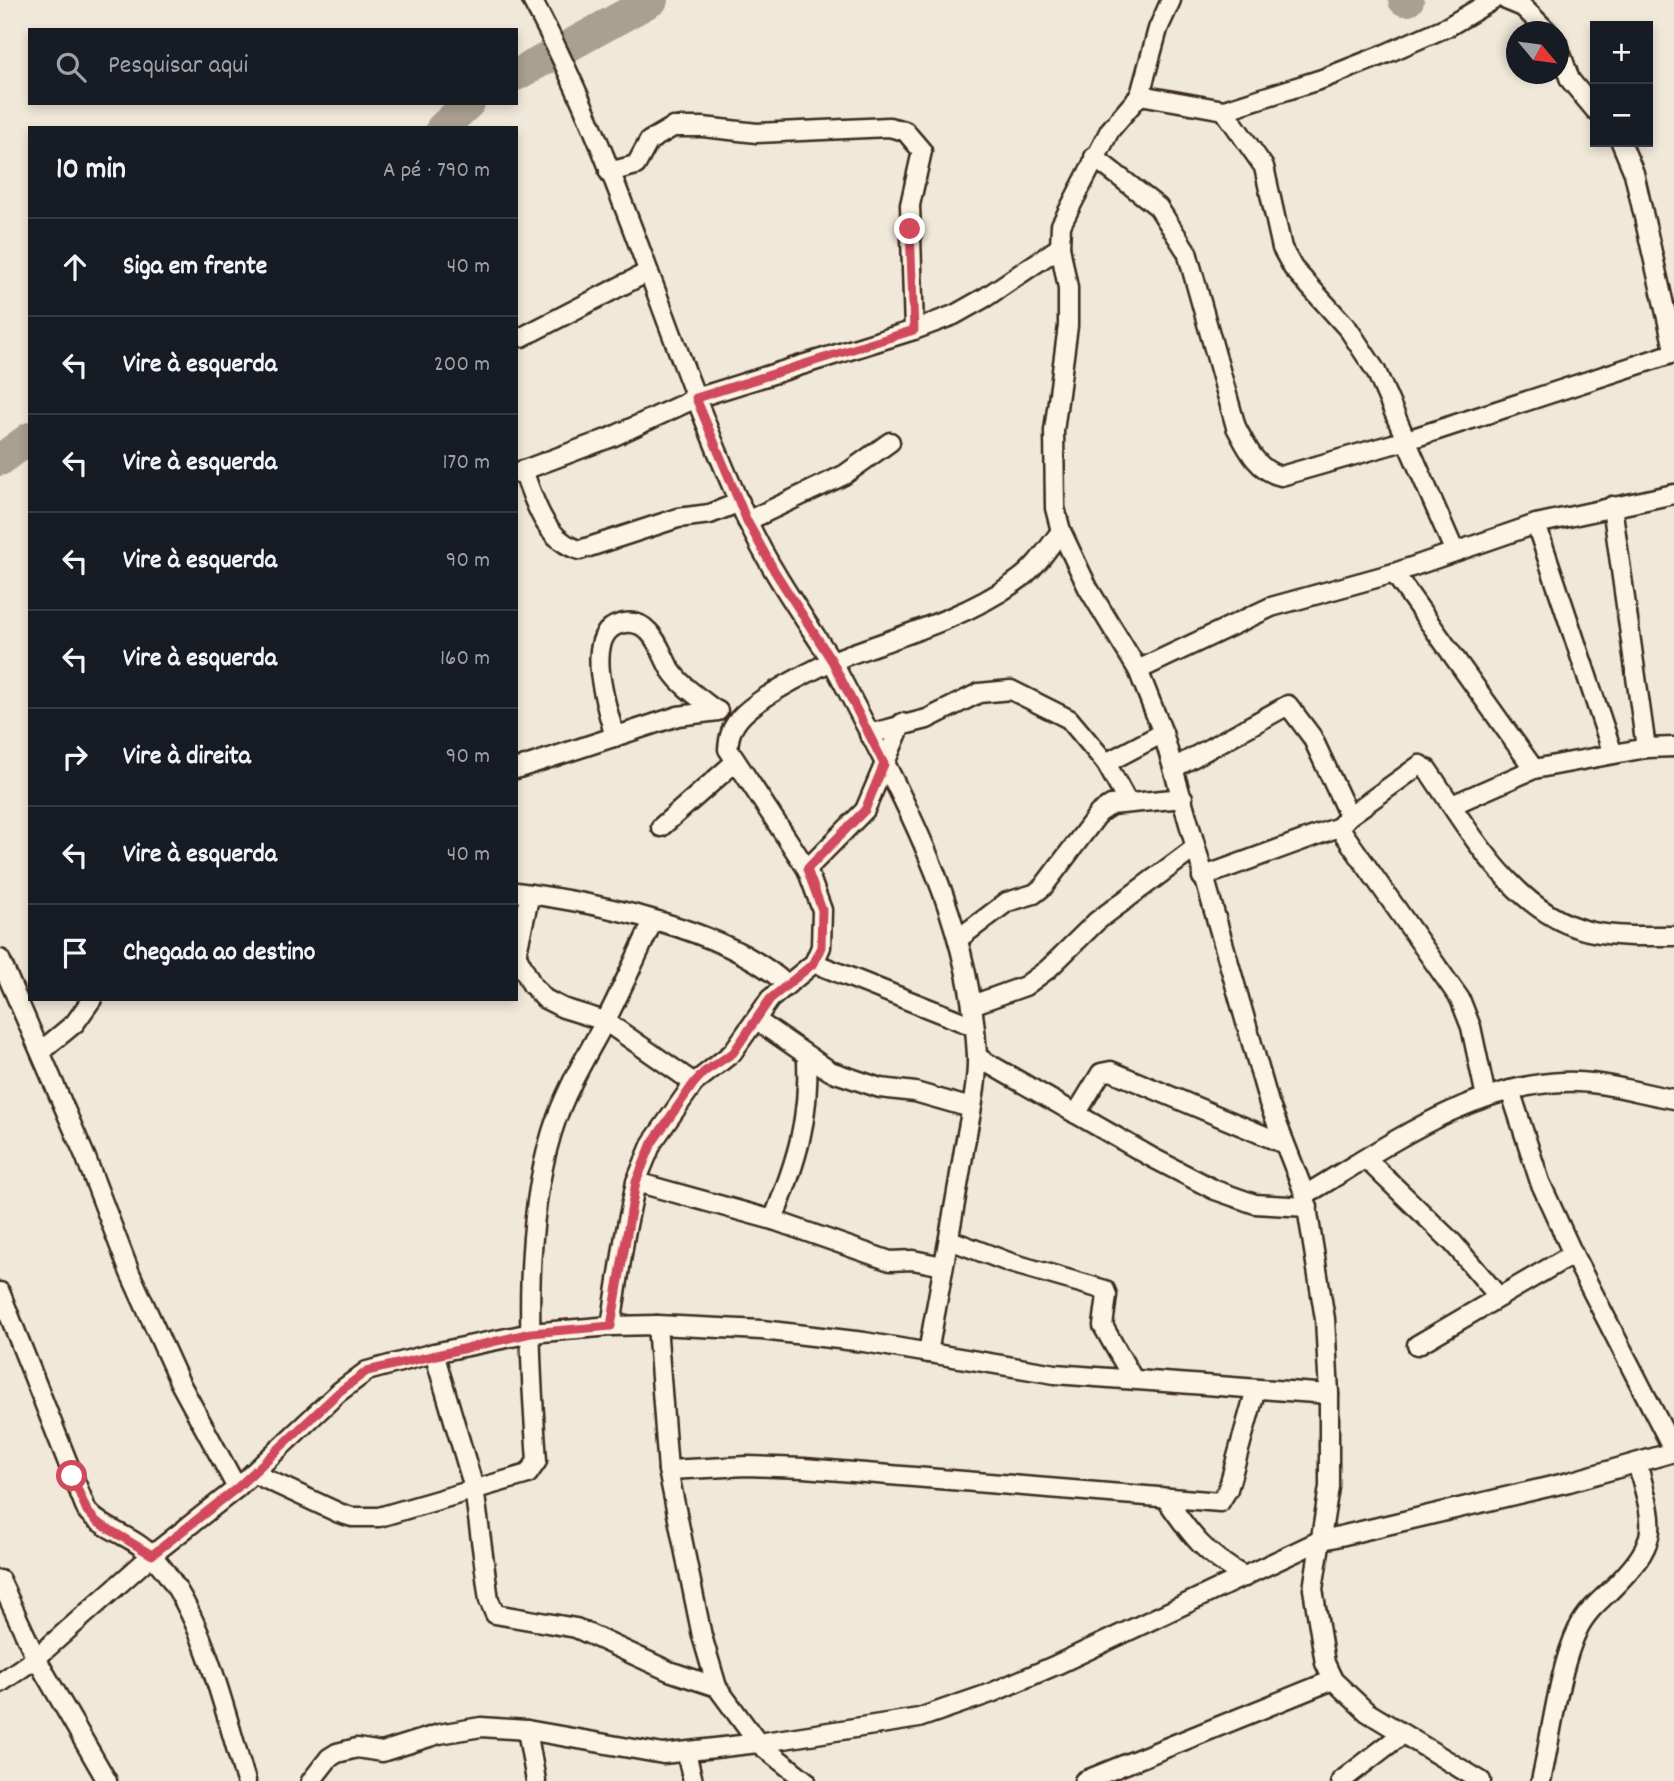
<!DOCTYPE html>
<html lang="pt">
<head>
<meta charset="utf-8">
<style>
  body { margin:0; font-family:Dekko,sans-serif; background:#242831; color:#f1f3f6 }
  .controls { position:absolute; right:21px; top:21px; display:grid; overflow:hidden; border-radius:0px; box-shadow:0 4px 10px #0003 }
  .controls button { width:63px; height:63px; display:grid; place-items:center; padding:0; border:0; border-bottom:2px solid #363941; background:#171b24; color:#f1f3f6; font:35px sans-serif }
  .compass { position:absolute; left:1506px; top:21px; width:63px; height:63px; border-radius:50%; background:#171b24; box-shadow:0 4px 10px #0003; rotate:119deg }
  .stop { position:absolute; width:21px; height:21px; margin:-16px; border:5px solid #d1495b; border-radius:50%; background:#fff }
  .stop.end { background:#d1495b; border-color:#fff; box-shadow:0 2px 7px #0008 }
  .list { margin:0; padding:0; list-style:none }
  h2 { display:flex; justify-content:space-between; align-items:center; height:91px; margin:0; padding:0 28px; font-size:30px }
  h2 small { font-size:23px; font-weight:400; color:#9ea1a6 }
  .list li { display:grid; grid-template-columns:46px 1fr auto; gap:21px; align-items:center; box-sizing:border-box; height:98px; padding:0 28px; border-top:2px solid #363941 }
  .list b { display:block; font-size:26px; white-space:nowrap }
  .list em { font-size:23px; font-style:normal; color:#9ea1a6 }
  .icon { flex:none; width:38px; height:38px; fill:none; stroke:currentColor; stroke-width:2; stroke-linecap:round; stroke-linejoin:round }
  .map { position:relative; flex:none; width:1674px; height:1781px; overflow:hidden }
  .search { position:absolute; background:#171b24; box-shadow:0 4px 10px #0003; left:28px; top:28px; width:490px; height:77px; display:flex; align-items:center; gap:18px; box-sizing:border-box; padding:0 24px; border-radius:0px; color:#9ea1a6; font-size:26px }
  .panel { position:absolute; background:#171b24; box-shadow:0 4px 10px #0003; left:28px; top:126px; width:490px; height:875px; border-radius:0px }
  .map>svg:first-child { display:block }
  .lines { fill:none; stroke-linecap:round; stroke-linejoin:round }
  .river { stroke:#aaa091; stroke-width:32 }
  .street-casing { stroke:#3b2a1e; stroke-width:23 }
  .street { stroke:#fcf5e5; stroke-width:18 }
  .route { stroke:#d1495b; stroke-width:9 }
</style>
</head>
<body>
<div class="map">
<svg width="1674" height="1781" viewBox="0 0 1674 1781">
  <rect width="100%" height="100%" fill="#f0e9d9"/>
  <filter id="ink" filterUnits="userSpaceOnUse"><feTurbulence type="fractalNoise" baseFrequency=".0143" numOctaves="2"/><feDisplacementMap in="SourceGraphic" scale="14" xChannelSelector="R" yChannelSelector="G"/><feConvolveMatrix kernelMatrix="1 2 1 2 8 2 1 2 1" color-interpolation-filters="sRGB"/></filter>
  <g filter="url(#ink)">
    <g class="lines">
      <g class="river">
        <polyline points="1404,0 1408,0"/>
        <polyline points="516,75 652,0"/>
        <polyline points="442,128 469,103"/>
        <polyline points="0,460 30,438"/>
      </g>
      <defs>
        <g id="street">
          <path d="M532,0C621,165 669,350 747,520C770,570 802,615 832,661C890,639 964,619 1014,583C1034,570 1047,550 1061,531"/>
          <polyline points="1171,0 1158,29 1140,95 1110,130 1061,225 1060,247 1068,288 1068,326 1054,431 1055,508 1061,531 1088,588 1138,670 1163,733 1269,1103 1305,1195 1325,1319 1329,1394 1329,1487 1313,1589 1325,1663 1333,1680 1367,1712 1481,1781"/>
          <polyline points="1506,0 1523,7 1548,32"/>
          <polyline points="1558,45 1570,80 1595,110"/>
          <polyline points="1140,95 1224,110 1322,79 1385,54 1449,26 1493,0"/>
          <polyline points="1224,110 1264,167 1282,248 1293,268 1349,330 1376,371 1454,550"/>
          <polyline points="1621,142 1634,173 1674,349"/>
          <path d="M1094,157L1158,207L1187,252L1236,427C1246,446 1257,471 1281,476L1407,440L1674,353"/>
          <polyline points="609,172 636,165 649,141 673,127 703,127 757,133 889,127 905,131 922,151 910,205 914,330"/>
          <polyline points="522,337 648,272"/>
          <path d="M523,470C534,500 545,541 580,550L678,518L710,514L740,502"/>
          <polyline points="516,473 612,437 696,398 914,330 954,315 986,297 1060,247"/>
          <polyline points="1612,506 1646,748"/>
          <polyline points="747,521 844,475 890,442"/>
          <polyline points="1536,524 1613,754"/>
          <polyline points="1394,573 1534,769"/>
          <polyline points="1138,670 1271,607 1394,573 1536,524 1674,494"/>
          <polyline points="869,734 927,719 979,693 1011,690 1069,719 1106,763 1128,803"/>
          <path d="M615,737C608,711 581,634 620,624C631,621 641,623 649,632C659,642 663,657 670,669C681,686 698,697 714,709"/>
          <polyline points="1106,763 1163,733"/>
          <polyline points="1174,768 1288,705 1312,737 1349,816"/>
          <polyline points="516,769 678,716 718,711"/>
          <polyline points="1452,805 1534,769 1646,748 1674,747"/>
          <polyline points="661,827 734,763"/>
          <polyline points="1339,827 1460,999 1471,1027 1486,1097"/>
          <polyline points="807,869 865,810 902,723"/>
          <path d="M1202,877L1339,827L1349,816L1420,765L1427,769C1468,828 1515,917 1593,932C1619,937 1647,936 1674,936"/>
          <path d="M516,892C597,903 725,928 786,984"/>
          <polyline points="958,939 1007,902 1034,894 1043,887 1099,813 1111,805 1183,798"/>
          <polyline points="516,956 530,894"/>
          <polyline points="517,956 532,985 545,999 563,1008 605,1021 694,1083"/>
          <polyline points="0,959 86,1158 130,1273 180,1383 237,1488"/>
          <polyline points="814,963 973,1026"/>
          <polyline points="972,1005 1025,986 1048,969 1097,921 1195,848"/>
          <polyline points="756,1020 830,1071 880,1088 915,1092 971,1108"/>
          <polyline points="41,1051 75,1023 92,999"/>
          <polyline points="977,1057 1153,1158 1215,1190 1255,1204 1308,1207"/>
          <polyline points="1510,1090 1540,1182 1573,1254 1674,1451"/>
          <polyline points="1076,1114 1101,1073 1111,1071 1282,1143"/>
          <polyline points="1366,1159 1453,1243 1499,1297"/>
          <polyline points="636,1182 773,1220 890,1261 913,1260 943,1266"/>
          <path d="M1305,1195C1385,1148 1467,1086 1563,1082C1600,1080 1638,1093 1674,1099"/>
          <path d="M773,1220C796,1162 810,1121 807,1057"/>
          <polyline points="950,1240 1011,1263 1105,1290 1107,1295 1103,1326 1133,1379"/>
          <path d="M0,1292L87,1511C105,1531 134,1536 152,1556C203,1608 224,1712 246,1781"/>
          <polyline points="657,1325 668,1470 747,1466 804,1468 1220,1502 1228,1489 1256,1389"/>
          <path d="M611,1326L625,1235L636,1182L652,1143L694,1083L732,1053L770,999L814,963L821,947L822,910L807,869L728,749C729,739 730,731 736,723C750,701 807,673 832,661C897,787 970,910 977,1055C978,1086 969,1120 964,1150C953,1218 940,1285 928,1353"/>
          <polyline points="1417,1345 1573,1254"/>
          <polyline points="434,1353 474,1488 489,1600 495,1614 576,1628 669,1671 717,1687"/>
          <polyline points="668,1470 702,1636 717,1687 758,1743 806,1781"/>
          <path d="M253,1473L339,1513L352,1517H379L528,1474L537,1461C530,1357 521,1233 552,1132C564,1093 585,1058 605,1022C622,989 637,955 653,921"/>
          <path d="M1166,1499C1193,1538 1204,1553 1245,1577"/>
          <polyline points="0,1580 36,1658 107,1781"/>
          <polyline points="0,1683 36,1658 152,1555 237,1488 339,1392 367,1371 434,1353 531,1333 611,1326 657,1325 762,1330 864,1342 1055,1374 1329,1394"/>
          <polyline points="527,1730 536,1781"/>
          <polyline points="686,1752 693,1781"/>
          <polyline points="311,1781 329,1758 337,1753 357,1748 382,1752 439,1734 481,1727 527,1730 663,1754 758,1743 919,1718 991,1693 1056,1665 1319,1541 1569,1482 1674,1452"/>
          <polyline points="1084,1781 1333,1680"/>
          <polyline points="1341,1781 1401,1735"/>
          <path d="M1541,1781C1551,1737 1559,1667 1578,1629C1585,1614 1597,1603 1609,1592C1661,1540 1656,1531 1637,1463"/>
        </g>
      </defs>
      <use href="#street" class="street-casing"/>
      <use href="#street" class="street"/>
    </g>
  </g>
  <g class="lines" filter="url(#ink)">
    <polyline class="route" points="72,1476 87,1511 97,1522 152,1555 237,1488 339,1392 367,1371 531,1333 611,1326 636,1182 652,1143 694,1083 704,1072 733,1053 770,999 814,963 821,947 822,910 807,869 865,810 884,764 832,661 775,572 747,521 696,398 914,330 910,229"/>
  </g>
</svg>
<div class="controls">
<button>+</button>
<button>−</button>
</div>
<svg class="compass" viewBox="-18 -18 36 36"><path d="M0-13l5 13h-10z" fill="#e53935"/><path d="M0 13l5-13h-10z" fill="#9ea1a6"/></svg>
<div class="stop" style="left:72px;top:1476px"></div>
<div class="stop end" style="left:910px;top:229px"></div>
<div class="search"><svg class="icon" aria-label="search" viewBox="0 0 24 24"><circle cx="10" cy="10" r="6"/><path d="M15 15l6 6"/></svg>Pesquisar aqui</div>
<section class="panel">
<h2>10 min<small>A pé · 790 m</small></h2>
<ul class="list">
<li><svg class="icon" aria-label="ahead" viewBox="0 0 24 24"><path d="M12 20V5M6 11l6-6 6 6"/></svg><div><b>Siga em frente</b></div><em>40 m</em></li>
<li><svg class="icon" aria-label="left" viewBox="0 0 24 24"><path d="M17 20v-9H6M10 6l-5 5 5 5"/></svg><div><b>Vire à esquerda</b></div><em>200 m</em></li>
<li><svg class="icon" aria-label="left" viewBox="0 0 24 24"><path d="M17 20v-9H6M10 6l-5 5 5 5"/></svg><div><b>Vire à esquerda</b></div><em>170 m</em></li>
<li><svg class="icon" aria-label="left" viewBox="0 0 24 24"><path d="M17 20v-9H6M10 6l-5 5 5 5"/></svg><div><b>Vire à esquerda</b></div><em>90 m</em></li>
<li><svg class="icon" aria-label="left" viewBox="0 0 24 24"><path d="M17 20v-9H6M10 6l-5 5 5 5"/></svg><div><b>Vire à esquerda</b></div><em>160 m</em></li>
<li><svg class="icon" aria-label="right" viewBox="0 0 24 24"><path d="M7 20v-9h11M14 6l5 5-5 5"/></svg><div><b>Vire à direita</b></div><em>90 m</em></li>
<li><svg class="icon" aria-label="left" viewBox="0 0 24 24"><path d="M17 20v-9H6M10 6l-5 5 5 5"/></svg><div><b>Vire à esquerda</b></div><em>40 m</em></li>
<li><svg class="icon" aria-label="arrive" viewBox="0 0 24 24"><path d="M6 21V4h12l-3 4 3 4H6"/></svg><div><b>Chegada ao destino</b></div></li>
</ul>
</section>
</div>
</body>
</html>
